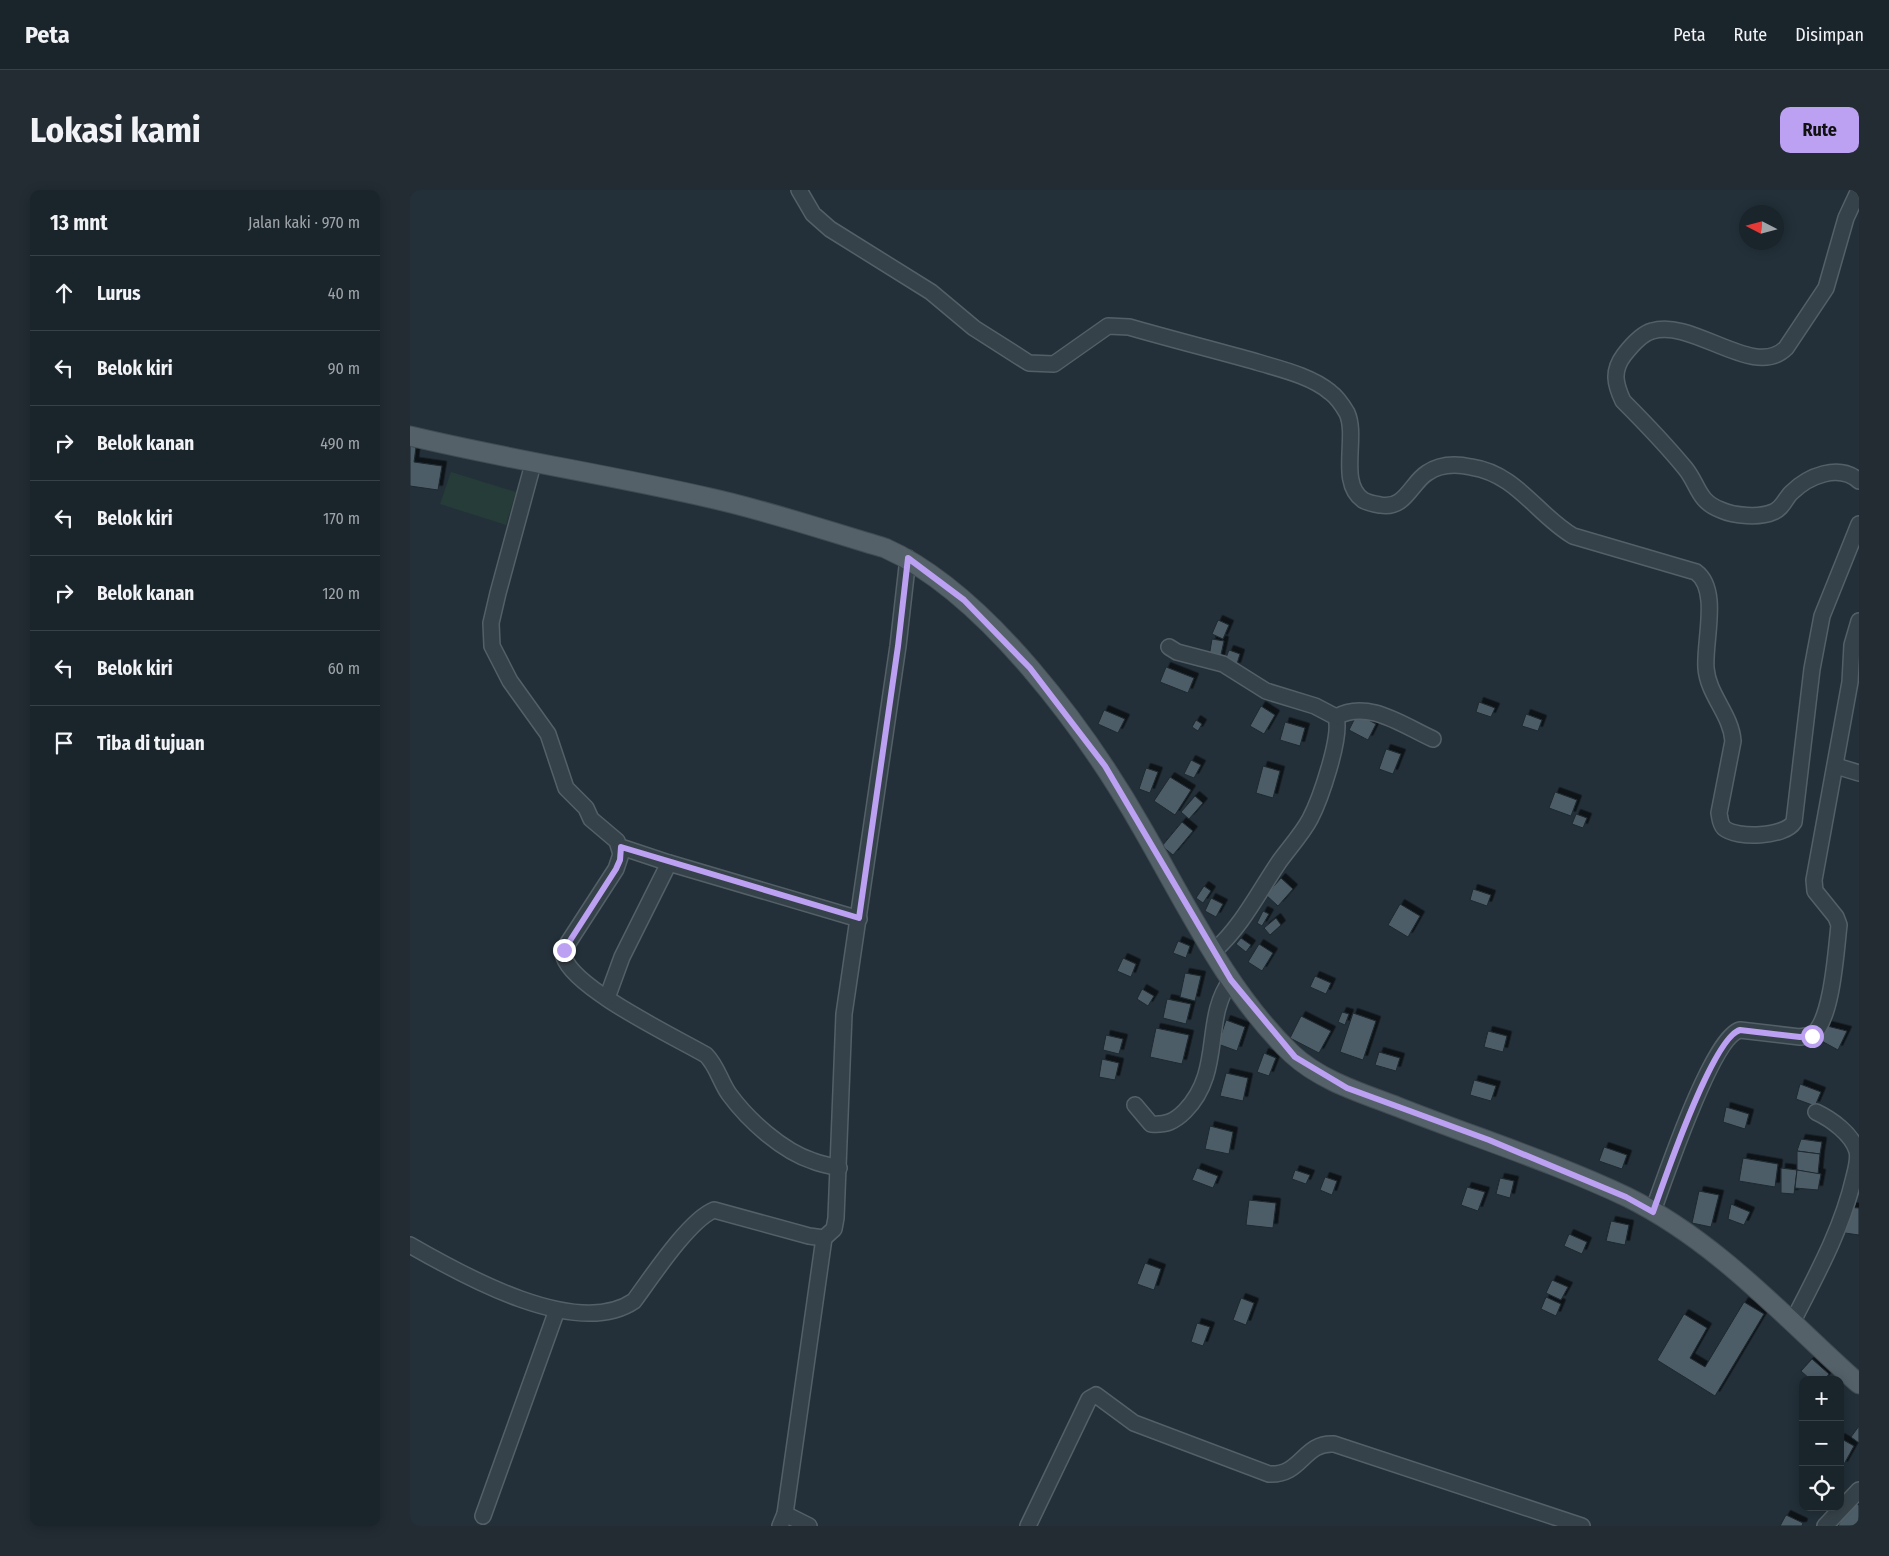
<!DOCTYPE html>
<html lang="id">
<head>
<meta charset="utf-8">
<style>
  body { margin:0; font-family:"Fira Sans Condensed",sans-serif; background:#232c33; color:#f1f3f6 }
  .controls { position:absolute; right:15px; bottom:15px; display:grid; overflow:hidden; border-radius:10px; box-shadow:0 2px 12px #0003 }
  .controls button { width:45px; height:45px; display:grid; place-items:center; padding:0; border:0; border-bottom:1px solid #384147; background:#1a242b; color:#f1f3f6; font:25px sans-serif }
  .compass { position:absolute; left:1329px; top:15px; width:45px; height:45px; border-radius:50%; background:#1a242b; box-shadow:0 2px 12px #0003; rotate:276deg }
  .stop { position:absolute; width:15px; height:15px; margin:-11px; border:4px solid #bca0f2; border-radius:50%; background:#fff }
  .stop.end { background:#bca0f2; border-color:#fff; box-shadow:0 1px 5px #0008 }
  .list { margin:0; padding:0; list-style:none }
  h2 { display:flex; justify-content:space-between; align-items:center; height:65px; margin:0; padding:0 20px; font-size:21px }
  h2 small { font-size:16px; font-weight:400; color:#9fa4a9 }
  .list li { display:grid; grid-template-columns:32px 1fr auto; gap:15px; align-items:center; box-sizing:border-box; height:75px; padding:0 20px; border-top:1px solid #384147 }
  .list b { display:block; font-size:19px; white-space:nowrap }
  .list em { font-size:16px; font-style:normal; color:#9fa4a9 }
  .icon { flex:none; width:28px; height:28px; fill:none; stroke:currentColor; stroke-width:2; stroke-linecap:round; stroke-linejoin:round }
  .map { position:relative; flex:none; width:1449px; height:1336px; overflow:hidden; border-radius:10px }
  header { display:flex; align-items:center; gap:30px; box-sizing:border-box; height:70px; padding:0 25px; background:#1a242b; border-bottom:1px solid #384147 }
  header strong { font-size:24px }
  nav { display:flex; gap:28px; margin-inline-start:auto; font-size:18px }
  .intro { display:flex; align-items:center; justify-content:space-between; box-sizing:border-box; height:120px; padding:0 30px }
  h1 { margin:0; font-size:35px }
  .button { padding:12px 22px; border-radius:10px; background:#bca0f2; color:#111; font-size:18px; font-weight:700 }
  main { display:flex; gap:30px; padding:0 30px }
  aside { flex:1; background:#1a242b; border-radius:10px; box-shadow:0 2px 12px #0003 }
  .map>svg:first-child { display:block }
  .green { fill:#263c39 }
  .building { fill:#4e5d67; stroke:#1e2930; filter:url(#shadow) }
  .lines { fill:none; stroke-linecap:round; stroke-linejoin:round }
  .minor-casing { stroke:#546067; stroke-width:18 }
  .major-casing { stroke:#404b52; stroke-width:21 }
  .minor { stroke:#364249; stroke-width:15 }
  .major { stroke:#546169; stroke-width:19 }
  .route { stroke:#bca0f2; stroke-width:6 }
</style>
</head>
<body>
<header>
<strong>Peta</strong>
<nav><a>Peta</a><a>Rute</a><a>Disimpan</a></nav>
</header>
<div class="intro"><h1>Lokasi kami</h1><a class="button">Rute</a></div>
<main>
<aside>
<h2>13 mnt<small>Jalan kaki · 970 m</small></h2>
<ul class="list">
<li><svg class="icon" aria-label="ahead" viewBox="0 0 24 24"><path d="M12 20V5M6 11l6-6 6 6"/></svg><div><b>Lurus</b></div><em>40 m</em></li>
<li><svg class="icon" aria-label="left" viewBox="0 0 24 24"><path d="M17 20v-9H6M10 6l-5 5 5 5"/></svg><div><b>Belok kiri</b></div><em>90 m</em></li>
<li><svg class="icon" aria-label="right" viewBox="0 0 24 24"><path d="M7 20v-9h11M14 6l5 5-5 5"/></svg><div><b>Belok kanan</b></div><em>490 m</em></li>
<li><svg class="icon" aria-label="left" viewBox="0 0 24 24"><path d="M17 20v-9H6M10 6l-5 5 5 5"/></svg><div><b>Belok kiri</b></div><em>170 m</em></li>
<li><svg class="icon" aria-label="right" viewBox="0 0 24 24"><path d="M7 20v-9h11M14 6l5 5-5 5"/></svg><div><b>Belok kanan</b></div><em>120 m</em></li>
<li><svg class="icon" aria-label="left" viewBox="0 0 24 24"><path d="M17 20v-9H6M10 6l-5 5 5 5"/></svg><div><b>Belok kiri</b></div><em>60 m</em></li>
<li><svg class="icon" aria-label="arrive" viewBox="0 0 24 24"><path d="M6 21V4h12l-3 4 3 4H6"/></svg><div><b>Tiba di tujuan</b></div></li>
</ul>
</aside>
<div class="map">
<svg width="1449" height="1336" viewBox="0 0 1449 1336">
  <defs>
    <filter id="shadow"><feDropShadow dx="4.5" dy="-4.5" stdDeviation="0" flood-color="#0009"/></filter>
  </defs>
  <rect width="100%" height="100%" fill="#233039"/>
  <polygon class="green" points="41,282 106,302 96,335 30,314"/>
  <g class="building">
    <polygon points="0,256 6,257 4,272 32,276 28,300 0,296"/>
    <polygon points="808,430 819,435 813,449 802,444"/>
    <polygon points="802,449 814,451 810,469 799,467"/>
    <polygon points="819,460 830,464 826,477 814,473"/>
    <polygon points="756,477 784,488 778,503 750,492"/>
    <polygon points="1069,512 1085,518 1081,527 1066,522"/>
    <polygon points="851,516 865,525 854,544 840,536"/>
    <polygon points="694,520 715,529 708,543 688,534"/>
    <polygon points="947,524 966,534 958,550 939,540"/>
    <polygon points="1116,524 1132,530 1128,541 1112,536"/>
    <polygon points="786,530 792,534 788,541 782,537"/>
    <polygon points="875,532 895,538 890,556 870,550"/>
    <polygon points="976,559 991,564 983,584 969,579"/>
    <polygon points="781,570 791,575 784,588 774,584"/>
    <polygon points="853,576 870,581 863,608 846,603"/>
    <polygon points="736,578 748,582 740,603 729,599"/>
    <polygon points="760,587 781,600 765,625 744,611"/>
    <polygon points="1145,602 1167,610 1161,626 1139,618"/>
    <polygon points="785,606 793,613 779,629 771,622"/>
    <polygon points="1166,624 1177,628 1173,638 1162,634"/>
    <polygon points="772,632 783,641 763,665 752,656"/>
    <polygon points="871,688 883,699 868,716 856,705"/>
    <polygon points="794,696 801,701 793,713 786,708"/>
    <polygon points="1063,699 1081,705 1077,716 1060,710"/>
    <polygon points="801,708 813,714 806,727 795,721"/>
    <polygon points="990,714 1010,726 998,747 978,735"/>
    <polygon points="853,721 859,724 852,736 847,733"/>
    <polygon points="866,728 871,735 860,745 854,738"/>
    <polygon points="831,748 841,755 836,762 826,754"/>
    <polygon points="768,751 780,756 776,768 763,763"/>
    <polygon points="849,754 863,763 852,781 838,772"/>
    <polygon points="713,768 726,774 721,787 707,781"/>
    <polygon points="775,783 791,786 785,811 770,807"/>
    <polygon points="905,786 921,793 916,804 900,797"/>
    <polygon points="732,799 744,806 738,816 727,809"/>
    <polygon points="757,809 781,814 776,834 753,828"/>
    <polygon points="932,822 939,824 935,835 928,832"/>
    <polygon points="943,823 966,831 953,870 930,862"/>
    <polygon points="891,826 921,841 909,863 880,848"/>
    <polygon points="816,830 835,837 827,861 808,854"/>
    <polygon points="1413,835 1437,841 1428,860 1408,849"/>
    <polygon points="746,838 779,845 772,874 740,867"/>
    <polygon points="1078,841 1097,846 1093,862 1074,857"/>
    <polygon points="696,845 713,849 709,864 693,860"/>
    <polygon points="969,862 990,868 986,881 965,875"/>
    <polygon points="854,863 866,868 859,886 847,882"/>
    <polygon points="692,869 709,873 705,890 689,887"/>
    <polygon points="816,883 838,888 833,911 810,906"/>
    <polygon points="1064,890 1086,896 1081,911 1060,905"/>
    <polygon points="1390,894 1411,902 1405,916 1386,909"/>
    <polygon points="1316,917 1339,924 1335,939 1313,932"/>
    <polygon points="800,936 823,942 819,964 795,959"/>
    <polygon points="1391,949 1412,952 1410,964 1387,961"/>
    <polygon points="1194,957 1217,965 1212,979 1189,971"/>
    <polygon points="1387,961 1410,964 1408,984 1387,980"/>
    <polygon points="1333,968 1368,974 1365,997 1329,991"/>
    <polygon points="787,978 808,986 803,998 782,990"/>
    <polygon points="1371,978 1387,980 1384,1004 1371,1003"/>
    <polygon points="885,980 900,985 896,994 882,989"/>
    <polygon points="1387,980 1411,984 1408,1000 1385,998"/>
    <polygon points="915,987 927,991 922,1005 910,1000"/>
    <polygon points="1090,988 1104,991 1100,1008 1086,1004"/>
    <polygon points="1057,997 1075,1002 1068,1021 1051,1015"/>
    <polygon points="1289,1001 1309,1005 1301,1037 1282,1033"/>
    <polygon points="839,1010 866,1013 863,1038 836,1035"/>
    <polygon points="1321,1014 1340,1022 1334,1035 1318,1029"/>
    <polygon points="1436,1017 1449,1018 1449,1045 1435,1043"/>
    <polygon points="1201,1031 1219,1035 1215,1055 1196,1051"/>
    <polygon points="1159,1044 1177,1052 1172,1064 1154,1056"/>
    <polygon points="735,1073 751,1079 744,1100 727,1094"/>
    <polygon points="1142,1090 1158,1097 1151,1110 1136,1103"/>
    <polygon points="1136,1107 1151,1114 1146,1126 1131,1119"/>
    <polygon points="831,1108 844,1113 836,1135 823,1130"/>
    <polygon points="1334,1112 1354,1124 1305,1206 1247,1170 1274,1124 1297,1138 1280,1168 1295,1177"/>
    <polygon points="787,1133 800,1137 793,1156 781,1152"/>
    <polygon points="1402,1169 1419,1184 1414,1190 1401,1190 1391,1181"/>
    <polygon points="1449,1236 1449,1253 1441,1247"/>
    <polygon points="1430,1248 1444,1256 1433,1276 1430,1274"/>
    <polygon points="1441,1311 1449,1315 1449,1336 1428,1336"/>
    <polygon points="1376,1325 1393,1333 1392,1336 1370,1336"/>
  </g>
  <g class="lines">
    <defs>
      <g id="minor">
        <path d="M389,0L403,24L420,39L521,102L564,138L619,173L644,174L698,136L719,137C761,149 804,160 847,172C870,179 901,186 920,202C927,207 933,216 937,223C948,247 928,293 953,310C958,313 964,314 970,315C995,320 1001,293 1017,283C1030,274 1047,274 1061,277C1107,284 1126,324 1163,346L1286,382C1310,400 1294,450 1296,478C1298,505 1321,524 1323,551L1309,623C1310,628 1310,634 1314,638C1327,649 1375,647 1384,632L1402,479L1412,426L1449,334"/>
        <path d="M1449,0L1436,28L1416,98L1376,158C1344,190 1283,128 1242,141C1231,144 1221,156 1214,165C1202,181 1205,194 1213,211C1235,233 1256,255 1275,278C1289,295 1287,311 1311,320C1324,326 1350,328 1363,322C1372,319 1375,309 1381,303C1398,286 1429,273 1449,291"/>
        <path d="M123,274L88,403L81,433L82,456L100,491L138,544L156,598L176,618L181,629L207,651L211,664L206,679L158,753C155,757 152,761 154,767C164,799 265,847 296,865C307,876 310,891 319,904C338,930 372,961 403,971C411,974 420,976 429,978"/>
        <path d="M759,457L767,462L813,474L856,501L905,516L926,527C932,547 910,610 900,629C892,644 879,658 869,672C848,703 832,736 804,761"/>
        <path d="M926,527C958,509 992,535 1023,549"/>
        <polyline points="1426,576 1449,583"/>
        <polyline points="211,657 259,673"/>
        <polyline points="197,808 212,767 259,673 449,729"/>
        <path d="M725,915L741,934C756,935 764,932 775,921C814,881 792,829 821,790"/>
        <path d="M1243,1021C1254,991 1302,847 1330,840L1390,847L1402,845C1422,831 1426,761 1429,735L1426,727L1405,701L1404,690L1440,492L1442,455L1449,431"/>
        <path d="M0,1055C52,1085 167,1150 224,1111C241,1088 279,1030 304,1020L399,1046L414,1048L424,1039L426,1028L434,824L488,456L498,368"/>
        <path d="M1383,1131C1407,1084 1432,1039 1444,987C1446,979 1449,969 1447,961C1442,944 1421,929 1406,922"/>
        <polyline points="375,1324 399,1336"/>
        <polyline points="73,1326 147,1120"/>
        <polyline points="370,1336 375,1324 414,1048"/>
        <path d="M618,1336L679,1209L686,1205L724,1233L859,1284C892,1286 893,1252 924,1254L1172,1336"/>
        <polyline points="1415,1336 1449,1300"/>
      </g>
      <path id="major" d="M0,246C100,270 201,285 300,308C359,321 417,341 475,358C576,403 678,543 732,638C776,714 818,803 882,864C911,891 952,903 988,917C1064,947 1143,972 1217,1007C1308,1052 1375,1128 1449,1194"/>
    </defs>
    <use href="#minor" class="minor-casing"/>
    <use href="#major" class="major-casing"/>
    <use href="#minor" class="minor"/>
    <use href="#major" class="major"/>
  </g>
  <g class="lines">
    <path class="route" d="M154,760L206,679L210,670L211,657L449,728L488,456L498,368L554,410L620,478L695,576L821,790L885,867L937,898L1079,950L1216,1007L1243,1022C1254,991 1303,847 1330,840L1390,847L1402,846"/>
  </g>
</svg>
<div class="controls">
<button>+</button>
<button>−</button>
<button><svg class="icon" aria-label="locate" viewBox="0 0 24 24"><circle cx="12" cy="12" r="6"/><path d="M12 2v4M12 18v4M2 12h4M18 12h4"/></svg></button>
</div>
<svg class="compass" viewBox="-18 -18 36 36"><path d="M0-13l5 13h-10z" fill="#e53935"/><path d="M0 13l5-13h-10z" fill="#9fa4a9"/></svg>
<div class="stop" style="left:1402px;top:846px"></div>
<div class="stop end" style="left:154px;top:760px"></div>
</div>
</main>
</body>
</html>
